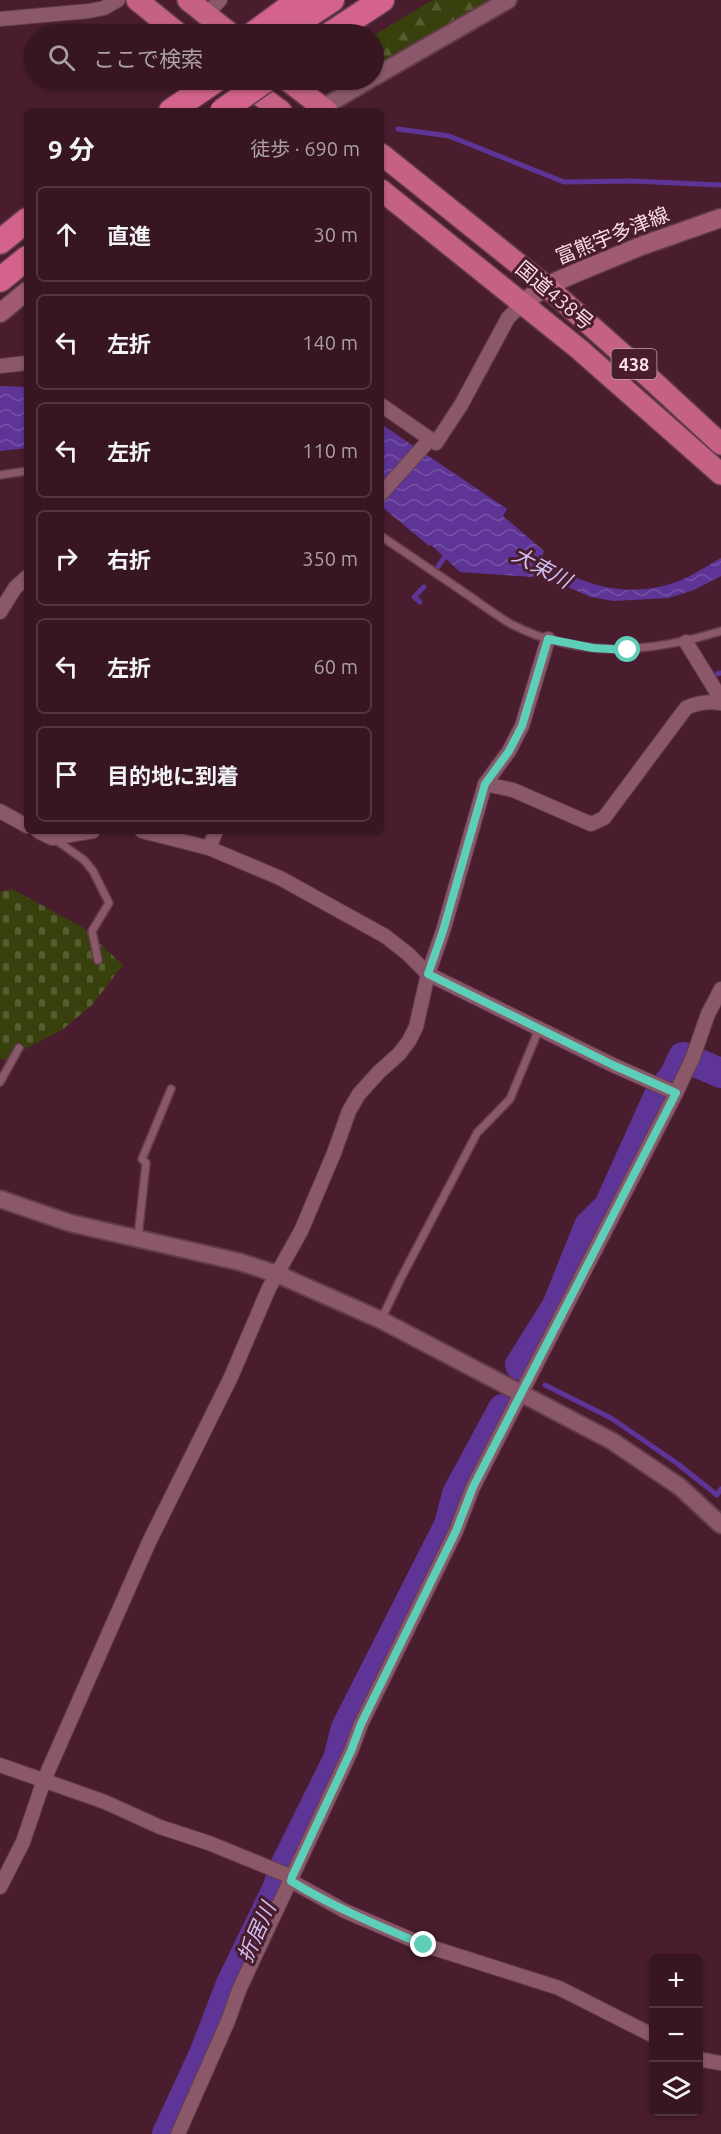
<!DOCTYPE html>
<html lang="ja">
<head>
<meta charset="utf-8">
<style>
  body { margin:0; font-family:Ubuntu,"Noto Sans JP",sans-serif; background:#42232f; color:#f1f3f6 }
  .controls { position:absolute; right:18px; bottom:18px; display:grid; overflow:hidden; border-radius:9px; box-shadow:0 2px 4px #0004 }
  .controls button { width:54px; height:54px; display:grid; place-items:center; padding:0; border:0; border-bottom:2px solid #513540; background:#371622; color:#f1f3f6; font:30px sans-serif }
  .stop { position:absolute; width:18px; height:18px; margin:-14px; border:4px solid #5dceb8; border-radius:50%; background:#fff }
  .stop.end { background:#5dceb8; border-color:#fff; box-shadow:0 2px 6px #0008 }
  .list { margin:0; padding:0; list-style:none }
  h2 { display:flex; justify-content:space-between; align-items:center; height:78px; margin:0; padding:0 24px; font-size:26px }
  h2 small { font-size:20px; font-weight:400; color:#aa9fa5 }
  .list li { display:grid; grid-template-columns:39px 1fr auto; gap:18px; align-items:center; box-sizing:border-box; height:96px; margin:0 12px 12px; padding:0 12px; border:2px solid #513540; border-radius:9px }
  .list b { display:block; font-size:22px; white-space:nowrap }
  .list em { font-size:20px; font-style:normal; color:#aa9fa5 }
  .icon { flex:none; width:33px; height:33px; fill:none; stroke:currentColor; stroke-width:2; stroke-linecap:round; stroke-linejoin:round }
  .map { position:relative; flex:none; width:721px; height:2134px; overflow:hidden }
  .search { position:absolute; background:#371622; box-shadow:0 2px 4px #0004; left:24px; top:24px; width:360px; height:66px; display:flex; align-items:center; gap:15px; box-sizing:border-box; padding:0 21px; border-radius:33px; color:#aa9fa5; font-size:22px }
  .panel { position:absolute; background:#371622; box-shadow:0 2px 4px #0004; left:24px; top:108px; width:360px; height:726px; border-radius:9px }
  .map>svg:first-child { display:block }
  .forest { fill:url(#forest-firs) }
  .cemetery { fill:url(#cemetery-stones) }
  .water { fill:url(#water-waves) }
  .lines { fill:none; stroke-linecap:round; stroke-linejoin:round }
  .stream { stroke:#5e3597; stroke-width:5 }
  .river { stroke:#5e3597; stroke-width:30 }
  .service-casing { stroke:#633c4c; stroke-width:10 }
  .minor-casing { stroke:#633c4c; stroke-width:16 }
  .tertiary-casing { stroke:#633c4c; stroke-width:20 }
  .secondary-casing { stroke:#633c4c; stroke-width:21 }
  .trunk-casing { stroke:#633c4c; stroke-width:24 }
  .motorway-casing { stroke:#633c4c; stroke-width:27 }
  .service { stroke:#8a5868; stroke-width:7 }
  .minor { stroke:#8a5868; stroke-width:14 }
  .tertiary { stroke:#8a5868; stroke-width:16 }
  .secondary { stroke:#a05b73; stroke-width:18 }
  .trunk { stroke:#c46185; stroke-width:21 }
  .motorway { stroke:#d3638c; stroke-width:24 }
  .motorway-bridge-casing { stroke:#633c4c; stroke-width:27; stroke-linecap:butt }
  .motorway-bridge { stroke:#d3638c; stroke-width:24 }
  .route { stroke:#5dceb8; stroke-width:8 }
  .labels { text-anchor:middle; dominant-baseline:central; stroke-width:6; stroke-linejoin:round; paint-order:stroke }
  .shield { fill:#491d2d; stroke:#c6a3ae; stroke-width:1.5 }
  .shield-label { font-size:18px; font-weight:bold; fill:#fbdde5 }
  .street-label { font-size:20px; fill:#fbdde5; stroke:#491d2d }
  .water-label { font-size:21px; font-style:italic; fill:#cebef1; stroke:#491d2d }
</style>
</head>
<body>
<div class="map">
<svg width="721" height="2134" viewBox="0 0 721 2134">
  <defs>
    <pattern id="forest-firs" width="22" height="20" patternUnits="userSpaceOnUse" patternTransform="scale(1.5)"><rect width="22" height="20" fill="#38410d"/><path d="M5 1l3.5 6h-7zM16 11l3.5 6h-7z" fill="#565c30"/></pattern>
    <pattern id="cemetery-stones" width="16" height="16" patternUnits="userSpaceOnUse" patternTransform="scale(1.5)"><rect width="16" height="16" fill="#38410d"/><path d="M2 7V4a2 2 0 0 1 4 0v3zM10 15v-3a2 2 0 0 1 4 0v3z" fill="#565c30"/></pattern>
    <pattern id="water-waves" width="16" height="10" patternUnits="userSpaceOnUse" patternTransform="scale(1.5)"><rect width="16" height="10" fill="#5e3597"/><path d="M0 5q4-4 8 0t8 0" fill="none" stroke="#7652a5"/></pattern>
  </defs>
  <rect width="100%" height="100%" fill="#491d2d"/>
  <polygon class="forest" points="433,0 489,0 374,68 374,35"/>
  <polygon class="cemetery" points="12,889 82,927 123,965 92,1005 63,1029 5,1060 0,1058 0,892"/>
  <g class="water">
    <polygon points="0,386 27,387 27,448 0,451"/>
    <path d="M381,424L507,509L503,516L544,551L542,559C587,589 637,601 688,577C700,571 710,564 721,558V576L694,590L668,598L613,601L591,597L546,578L460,572L431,545L429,546L381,506Z"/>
  </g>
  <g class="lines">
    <g class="stream">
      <polyline points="398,129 449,136 564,182 632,181 721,185"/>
      <polyline points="437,568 444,558"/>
      <polyline points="420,602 414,597 424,587"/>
      <polyline points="717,674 721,673"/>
      <polyline points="545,1385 611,1418 678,1464 717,1495 721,1489"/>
    </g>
    <g class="river">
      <polyline points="520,1365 557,1306 589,1226 609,1206 660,1093 674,1077 683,1057 721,1073"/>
      <polyline points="167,2134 204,2054 231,1984 277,1889 285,1866 338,1759 346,1728 449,1525 457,1494 503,1409"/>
    </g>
    <defs>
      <g id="service">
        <polyline points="0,475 27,471"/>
        <path d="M381,536C409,555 437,574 465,593C480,603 495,615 511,624C579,659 650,653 721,631"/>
        <polyline points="53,838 84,860 93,871 109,903 92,931 98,960"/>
        <polyline points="0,1082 19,1048"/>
        <polyline points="138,1237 146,1163 142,1159 171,1089"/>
        <polyline points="381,1320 400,1280 477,1133 510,1099 539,1029"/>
      </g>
      <g id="minor">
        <polyline points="206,14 220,0"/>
        <polyline points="0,19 89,11 104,8 118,0"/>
        <polyline points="0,366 27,363"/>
        <polyline points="381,405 436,443 461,405 508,318 523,303"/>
        <polyline points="381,494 430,439"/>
        <polyline points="0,612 15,588 27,577"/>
        <polyline points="686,642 721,699"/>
        <path d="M485,784L513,790L591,824L604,818L686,708C698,702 708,701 721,703"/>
        <polyline points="0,811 27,826"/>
        <polyline points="38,831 52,838 93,831"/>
        <polyline points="142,831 209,848 280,878 385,936 408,954 428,974 615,1066 676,1093"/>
        <polyline points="209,848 216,831"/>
        <polyline points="0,1765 105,1802 160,1827 209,1843 292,1877"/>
        <polyline points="291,1881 345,1911 424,1945 559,1988 654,2036"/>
        <polyline points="0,1887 23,1842 44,1780 149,1542 231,1377 269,1288 301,1231 334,1153 349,1111 359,1094 379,1072 399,1054 409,1041 416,1027 428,974 443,931 485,784 509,751 522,726 548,639"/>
        <polyline points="698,2059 721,2063"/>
        <polyline points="178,2134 228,2021 239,1990 351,1751 361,1724 456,1531 473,1487 676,1093 693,1057 708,1014 721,989"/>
      </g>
      <g id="tertiary">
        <polyline points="374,77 508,0"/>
        <polyline points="322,108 369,80"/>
        <polyline points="0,1199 70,1223 240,1262 277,1274 381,1320 612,1441 680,1487 721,1525"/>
      </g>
      <g id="secondary">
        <polyline points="523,303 546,286 578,272 641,246 721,218"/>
        <polyline points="0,313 27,291"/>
      </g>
      <g id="trunk">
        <polyline points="137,0 179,34"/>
        <polyline points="188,0 231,34"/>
        <polyline points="239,80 281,111"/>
        <polyline points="287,80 327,111"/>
        <polyline points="381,154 546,286 654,382 721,444"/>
        <polyline points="381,190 579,349 721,474"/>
      </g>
      <g id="motorway">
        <polyline points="253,34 299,0"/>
        <polyline points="280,34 332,0"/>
        <polyline points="330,34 382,0"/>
        <polyline points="171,111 216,80"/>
        <polyline points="0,242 27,220"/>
        <polyline points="0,280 27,258"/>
      </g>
    </defs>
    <use href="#service" class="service-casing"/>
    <use href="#minor" class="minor-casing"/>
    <use href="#tertiary" class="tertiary-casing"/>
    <use href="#secondary" class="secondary-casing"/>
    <use href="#trunk" class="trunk-casing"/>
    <use href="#motorway" class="motorway-casing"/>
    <use href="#service" class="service"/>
    <use href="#minor" class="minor"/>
    <use href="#tertiary" class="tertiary"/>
    <use href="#secondary" class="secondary"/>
    <use href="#trunk" class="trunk"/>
    <use href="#motorway" class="motorway"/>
    <defs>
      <polyline id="motorway-bridge" points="222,111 266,80"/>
    </defs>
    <use href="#motorway-bridge" class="motorway-bridge-casing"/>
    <use href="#motorway-bridge" class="motorway-bridge"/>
  </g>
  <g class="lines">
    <path class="route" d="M424,1945C379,1926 333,1907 291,1881L292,1877L351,1751L361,1724L456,1531L473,1487L676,1093L615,1066L428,974L443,931L485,784L509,751L522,726L548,639L593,648L628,650"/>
  </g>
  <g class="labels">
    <rect class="shield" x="611.5" y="349" width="45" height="30" rx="4.5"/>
    <g class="shield-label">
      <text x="634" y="364">438</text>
    </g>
    <g class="street-label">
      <text transform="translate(612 235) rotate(-22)">富熊宇多津線</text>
      <text transform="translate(555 295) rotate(40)">国道438号</text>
    </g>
    <g class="water-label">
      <text transform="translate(542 567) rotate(28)">大束川</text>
      <text transform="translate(256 1932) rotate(-66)">折居川</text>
    </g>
  </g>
</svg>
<div class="controls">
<button>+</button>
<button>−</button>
<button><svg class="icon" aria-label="layers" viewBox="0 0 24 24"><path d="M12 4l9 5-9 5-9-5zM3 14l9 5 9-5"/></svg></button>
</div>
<div class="stop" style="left:628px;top:650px"></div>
<div class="stop end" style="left:424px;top:1945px"></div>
<div class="search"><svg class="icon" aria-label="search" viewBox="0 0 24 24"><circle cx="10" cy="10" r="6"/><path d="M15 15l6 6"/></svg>ここで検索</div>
<section class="panel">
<h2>9 分<small>徒歩 · 690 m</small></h2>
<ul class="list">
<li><svg class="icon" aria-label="ahead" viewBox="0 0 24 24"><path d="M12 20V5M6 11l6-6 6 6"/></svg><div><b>直進</b></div><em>30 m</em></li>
<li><svg class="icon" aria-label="left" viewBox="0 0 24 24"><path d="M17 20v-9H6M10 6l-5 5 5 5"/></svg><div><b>左折</b></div><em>140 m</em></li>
<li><svg class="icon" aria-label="left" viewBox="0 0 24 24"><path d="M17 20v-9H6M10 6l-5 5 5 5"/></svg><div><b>左折</b></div><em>110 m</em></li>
<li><svg class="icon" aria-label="right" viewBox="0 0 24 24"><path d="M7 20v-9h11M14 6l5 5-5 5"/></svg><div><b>右折</b></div><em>350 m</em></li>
<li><svg class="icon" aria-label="left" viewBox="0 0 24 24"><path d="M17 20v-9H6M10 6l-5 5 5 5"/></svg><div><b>左折</b></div><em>60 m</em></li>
<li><svg class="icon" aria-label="arrive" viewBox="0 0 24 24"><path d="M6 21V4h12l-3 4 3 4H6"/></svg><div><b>目的地に到着</b></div></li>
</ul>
</section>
</div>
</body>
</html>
